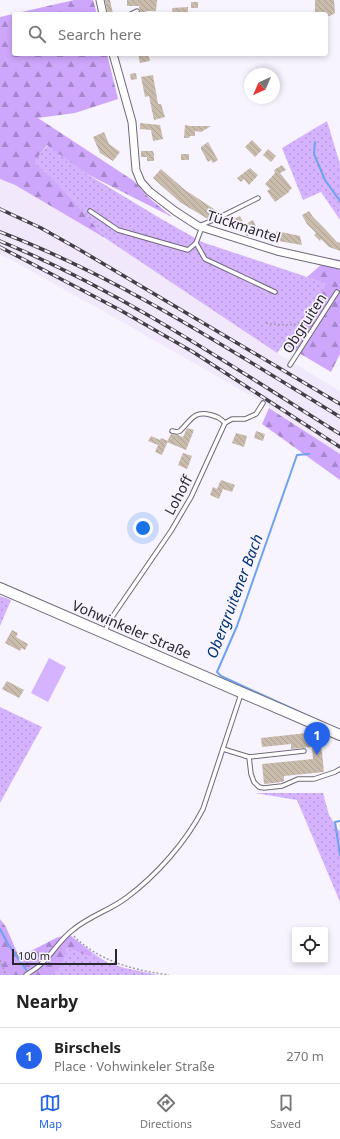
<!DOCTYPE html>
<html lang="en">
<head>
<meta charset="utf-8">
<style>
  body { margin:0; font-family:"Noto Sans",sans-serif; background:#f6f6f6; color:#222 }
  .controls { position:absolute; right:12px; bottom:12px; display:grid; overflow:hidden; border-radius:4px; box-shadow:0 2px 6px #0003 }
  .controls button { width:36px; height:36px; display:grid; place-items:center; padding:0; border:0; border-bottom:1px solid #e0e0e0; background:#fff; color:#222; font:20px sans-serif }
  .compass { position:absolute; left:244px; top:68px; width:36px; height:36px; border-radius:50%; background:#fff; box-shadow:0 2px 6px #0003; rotate:224deg }
  .scale { position:absolute; left:12px; bottom:10px; width:105px; box-sizing:border-box; padding-left:4px; border:2px solid #29262d; border-top:0; font-size:11px; line-height:14px; white-space:nowrap; color:#29262d; -webkit-text-stroke:3px #f8f4ff; paint-order:stroke }
  .you { position:absolute; left:143px; top:528px; width:14px; height:14px; margin:-10px; border:3px solid #fff; border-radius:50%; background:#1a73e8; box-shadow:0 0 0 6px #1a73e833 }
  .badge { display:grid; place-items:center; width:26px; height:26px; border-radius:50%; background:#2563eb; color:#fff; font-size:13px; font-weight:700 }
  .pin { position:absolute; translate:-50% -33px; filter:drop-shadow(0 1px 2px #0008) }
  .pin::after { content:''; position:absolute; top:21px; width:14px; height:12px; background:inherit; clip-path:polygon(0 0,100% 0,50% 100%) }
  .list { margin:0; padding:0; list-style:none }
  h2 { display:flex; justify-content:space-between; align-items:center; height:52px; margin:0; padding:0 16px; font-size:17px }
  h2 small { font-size:13px; font-weight:400; color:#767676 }
  .list li { display:grid; grid-template-columns:26px 1fr auto; gap:12px; align-items:center; box-sizing:border-box; height:56px; padding:0 16px; border-top:1px solid #e0e0e0 }
  .list b { display:block; font-size:15px; white-space:nowrap }
  .list p { margin:0; font-size:13px; white-space:nowrap; color:#767676 }
  .list em { font-size:13px; font-style:normal; color:#767676 }
  .icon { flex:none; width:22px; height:22px; fill:none; stroke:currentColor; stroke-width:2; stroke-linecap:round; stroke-linejoin:round }
  .map { position:relative; flex:none; width:340px; height:975px; overflow:hidden }
  .search { position:absolute; background:#fff; box-shadow:0 2px 6px #0003; left:12px; right:12px; top:12px; height:44px; display:flex; align-items:center; gap:10px; box-sizing:border-box; padding:0 14px; border-radius:4px; color:#767676; font-size:15px }
  .sheet { height:108px; background:#fff }
  nav { display:flex; justify-content:space-around; align-items:center; box-sizing:border-box; height:56px; border-top:1px solid #e0e0e0; background:#fff; font-size:11px; color:#767676 }
  nav a { display:grid; justify-items:center; gap:2px }
  nav .on { color:#2563eb }
  .map>svg:first-child { display:block }
  .built { fill:#f1e8fc }
  .grass { fill:url(#grass-dots) }
  .forest { fill:url(#forest-firs) }
  .pitch { fill:#d5b3fe }
  .lines { fill:none; stroke-linecap:round; stroke-linejoin:round }
  .stream { stroke:#6fa2ee; stroke-width:2 }
  .building { fill:url(#building-back-hatch) }
  .lane-casing { stroke:#6f6878; stroke-width:5.5 }
  .street-casing { stroke:#6f6878; stroke-width:9 }
  .secondary-casing { stroke:#6f6878; stroke-width:12 }
  .path { stroke:#a09ca6; stroke-width:1.5; stroke-dasharray:2 2; stroke-linecap:butt }
  .lane { stroke:#fff; stroke-width:3.5 }
  .street { stroke:#fff; stroke-width:7 }
  .secondary { stroke:#fff; stroke-width:10 }
  .rail-casing { stroke:#423e46; stroke-width:3.5 }
  .rail { stroke:#f8f4ff; stroke-width:2; stroke-dasharray:6; stroke-linecap:butt }
  .labels { text-anchor:middle; dominant-baseline:central; stroke-width:3.5; stroke-linejoin:round; paint-order:stroke }
  .street-label { font-size:14px; fill:#29262d; stroke:#f8f4ff }
  .water-label { font-size:15px; font-style:italic; fill:#003274; stroke:#f8f4ff }
</style>
</head>
<body>
<div class="map">
<svg width="340" height="975" viewBox="0 0 340 975">
  <defs>
    <pattern id="grass-dots" width="8" height="8" patternUnits="userSpaceOnUse"><rect width="8" height="8" fill="#d5b3fe"/><path d="M2 2h.1M6 6h.1" fill="none" stroke="#b79ada" stroke-width="1.8" stroke-linecap="round"/></pattern>
    <pattern id="forest-firs" width="22" height="20" patternUnits="userSpaceOnUse"><rect width="22" height="20" fill="#cea6fc"/><path d="M5 1l3.5 6h-7zM16 11l3.5 6h-7z" fill="#a787cc"/></pattern>
    <pattern id="building-back-hatch" width="6" height="6" patternUnits="userSpaceOnUse"><rect width="6" height="6" fill="#c9bcad"/><path d="M-1 5l2 2M0 0l6 6M5-1l2 2" fill="none" stroke="#ada195"/></pattern>
  </defs>
  <rect width="100%" height="100%" fill="#f8f4ff"/>
  <polygon class="built" points="0,179 15,185 105,238 277,353 340,391 340,454 258,400 122,322 10,259 0,255"/>
  <g class="grass">
    <polygon points="327,121 340,164 340,220 321,192 303,200 282,148"/>
    <polygon points="48,145 87,174 158,217 202,242 328,284 277,353 105,238 72,199 33,162"/>
    <polygon points="0,596 11,600 0,626"/>
    <polygon points="0,707 42,727 0,803"/>
    <polygon points="255,793 323,793 329,815 339,831 340,829 340,902 297,800"/>
    <polygon points="67,948 91,957 93,953 108,963 125,968 158,975 52,975 63,965"/>
  </g>
  <g class="forest">
    <polygon points="74,0 93,0 97,14 14,14 14,54 107,54 118,99 75,113 38,118 134,181 147,196 172,217 87,174 47,145 34,162 72,199 105,238 15,185 0,179 0,17"/>
    <polygon points="329,258 340,260 340,354 331,372 284,344 327,284 307,277"/>
    <polygon points="269,408 340,454 340,480 262,424"/>
    <polygon points="0,919 6,927 19,957 58,937 71,936 93,953 91,957 67,948 63,965 52,975 0,975"/>
  </g>
  <polygon class="pitch" points="49,658 66,667 48,702 31,693"/>
  <g class="lines">
    <g class="stream">
      <polyline points="315,142 314,154 325,180 340,201"/>
      <polyline points="309,454 297,455 237,626 217,672 221,676 326,724"/>
      <polyline points="340,821 335,822 340,855"/>
      <polyline points="0,929 8,944 27,971"/>
    </g>
  </g>
  <g class="building">
    <polygon points="105,0 110,0 113,14 108,14"/>
    <polygon points="127,0 157,0 156,11 146,11 146,14 140,14 139,6 127,6"/>
    <polygon points="315,0 334,0 335,13 330,16 326,16 326,14 315,14"/>
    <rect x="191" y="2" width="7" height="6"/>
    <polygon points="188,7 188,14 173,14 172,8"/>
    <polygon points="138,54 148,54 150,61 140,63"/>
    <polygon points="136,73 137,79 131,80 130,74"/>
    <polygon points="153,75 158,104 161,104 165,117 154,120 149,96 145,97 141,77"/>
    <polygon points="140,123 160,125 163,139 153,141 151,130 140,129"/>
    <polygon points="185,125 190,126 211,126 201,132 195,131 195,136 190,136 189,138 184,138"/>
    <polygon points="104,132 109,144 120,152 113,161 100,153 93,137"/>
    <polygon points="252,140 262,150 255,157 245,147"/>
    <polygon points="208,142 218,160 213,163 211,160 208,162 201,149 201,147"/>
    <polygon points="268,149 276,156 271,162 263,155"/>
    <polygon points="141,151 153,151 153,153 154,153 154,161 147,161 147,157 141,157"/>
    <rect x="181" y="154" width="8" height="6"/>
    <polygon points="282,165 286,170 280,173 292,188 289,191 289,192 275,202 267,191 270,189 265,184 275,173 274,170"/>
    <polygon points="250,168 258,175 249,185 244,179 241,182 237,178"/>
    <polygon points="161,169 185,190 217,211 213,216 211,218 209,217 208,219 193,210 181,203 164,188 153,178"/>
    <polygon points="309,211 313,217 324,228 337,242 340,243 340,251 329,247 321,239 320,241 314,235 316,233 307,224 302,215"/>
    <polygon points="240,216 244,224 234,229 231,225 230,226 227,220 233,218 234,219"/>
    <polygon points="253,220 258,231 247,236 242,226"/>
    <polygon points="277,231 300,236 302,245 266,239 267,233 276,234"/>
    <polygon points="187,428 194,430 186,450 167,442 171,434 178,435 183,437"/>
    <polygon points="256,431 265,434 263,441 254,438"/>
    <polygon points="236,433 247,436 244,447 232,443"/>
    <polygon points="151,436 160,440 161,438 168,441 162,455 155,452 158,445 148,441"/>
    <polygon points="183,453 192,456 187,469 178,465"/>
    <polygon points="221,480 235,485 232,492 223,489 219,499 210,495 213,487 217,489"/>
    <polygon points="12,630 18,633 16,637 28,644 25,650 21,648 20,651 5,643"/>
    <polygon points="7,681 24,690 19,698 2,689"/>
    <polygon points="316,732 320,733 324,772 284,776 284,781 282,782 264,784 262,764 313,759 312,747 291,749 291,744 262,747 261,738"/>
  </g>
  <g class="lines">
    <defs>
      <g id="lane">
        <polyline points="131,14 137,11"/>
        <polyline points="90,211 118,230 188,250 196,243 202,227"/>
        <polyline points="199,226 218,218 258,198"/>
        <polyline points="196,243 205,259 275,292"/>
        <polyline points="290,365 337,292"/>
        <path d="M172,431L177,432L180,431C191,420 194,410 211,415C218,417 220,418 225,423"/>
        <polyline points="105,631 110,620 171,531 191,497 225,423 232,419 245,419 256,414 263,403"/>
        <polyline points="223,749 249,757 304,751"/>
        <polyline points="249,757 251,774 254,782 259,787 264,788 282,786 298,779 314,779 335,772 340,769"/>
        <path d="M26,975C32,971 39,967 43,962C55,951 60,939 74,929C90,916 110,910 126,898C156,876 186,842 203,809L241,694"/>
      </g>
      <g id="street">
        <polyline points="100,0 103,14"/>
        <polyline points="113,54 132,122 136,170 141,182 149,191 175,211 198,226 277,251 340,265"/>
      </g>
      <polyline id="secondary" points="0,588 340,735"/>
    </defs>
    <use href="#lane" class="lane-casing"/>
    <use href="#street" class="street-casing"/>
    <use href="#secondary" class="secondary-casing"/>
    <g class="path">
      <path d="M266,323C282,326 297,325 313,321"/>
      <path d="M74,936C78,941 83,944 88,948C113,965 140,971 169,975"/>
      <polyline points="0,960 6,975"/>
    </g>
    <use href="#lane" class="lane"/>
    <use href="#street" class="street"/>
    <use href="#secondary" class="secondary"/>
    <defs>
      <g id="rail">
        <polyline points="0,209 41,228 80,250 340,404"/>
        <path d="M0,232C121,278 230,350 340,417"/>
        <path d="M0,241C121,291 230,365 340,434"/>
        <polyline points="0,247 120,310 193,352 340,447"/>
      </g>
    </defs>
    <use href="#rail" class="rail-casing"/>
    <use href="#rail" class="rail"/>
  </g>
  <g class="labels">
    <g class="street-label">
      <text transform="translate(244 226) rotate(18)">Tückmantel</text>
      <text transform="translate(304 323) rotate(-57)">Obgruiten</text>
      <text transform="translate(178 495) rotate(-62)">Lohoff</text>
      <text transform="translate(132 629) rotate(23)">Vohwinkeler Straße</text>
    </g>
    <g class="water-label">
      <text transform="translate(234 596) rotate(-69)">Obergruitener Bach</text>
    </g>
  </g>
</svg>
<div class="controls">
<button><svg class="icon" aria-label="locate" viewBox="0 0 24 24"><circle cx="12" cy="12" r="6"/><path d="M12 2v4M12 18v4M2 12h4M18 12h4"/></svg></button>
</div>
<svg class="compass" viewBox="-18 -18 36 36"><path d="M0-13l5 13h-10z" fill="#e53935"/><path d="M0 13l5-13h-10z" fill="#767676"/></svg>
<div class="scale">100 m</div>
<div class="you"></div>
<div class="pin badge" style="left:317px;top:755px">1</div>
<div class="search"><svg class="icon" aria-label="search" viewBox="0 0 24 24"><circle cx="10" cy="10" r="6"/><path d="M15 15l6 6"/></svg>Search here</div>
</div>
<section class="sheet">
<h2>Nearby<small></small></h2>
<ul class="list">
<li><span class="badge">1</span><div><b>Birschels</b><p>Place · Vohwinkeler Straße</p></div><em>270 m</em></li>
</ul>
</section>
<nav>
<a class="on"><svg class="icon" aria-label="map" viewBox="0 0 24 24"><path d="M3 6l6-2 6 2 6-2v14l-6 2-6-2-6 2zM9 4v14M15 6v14"/></svg>Map</a>
<a><svg class="icon" aria-label="directions" viewBox="0 0 24 24"><path d="M12 3l9 9-9 9-9-9zM9 14v-3h6M13 9l2 2-2 2"/></svg>Directions</a>
<a><svg class="icon" aria-label="saved" viewBox="0 0 24 24"><path d="M7 4h10v16l-5-4-5 4z"/></svg>Saved</a>
</nav>
</body>
</html>
